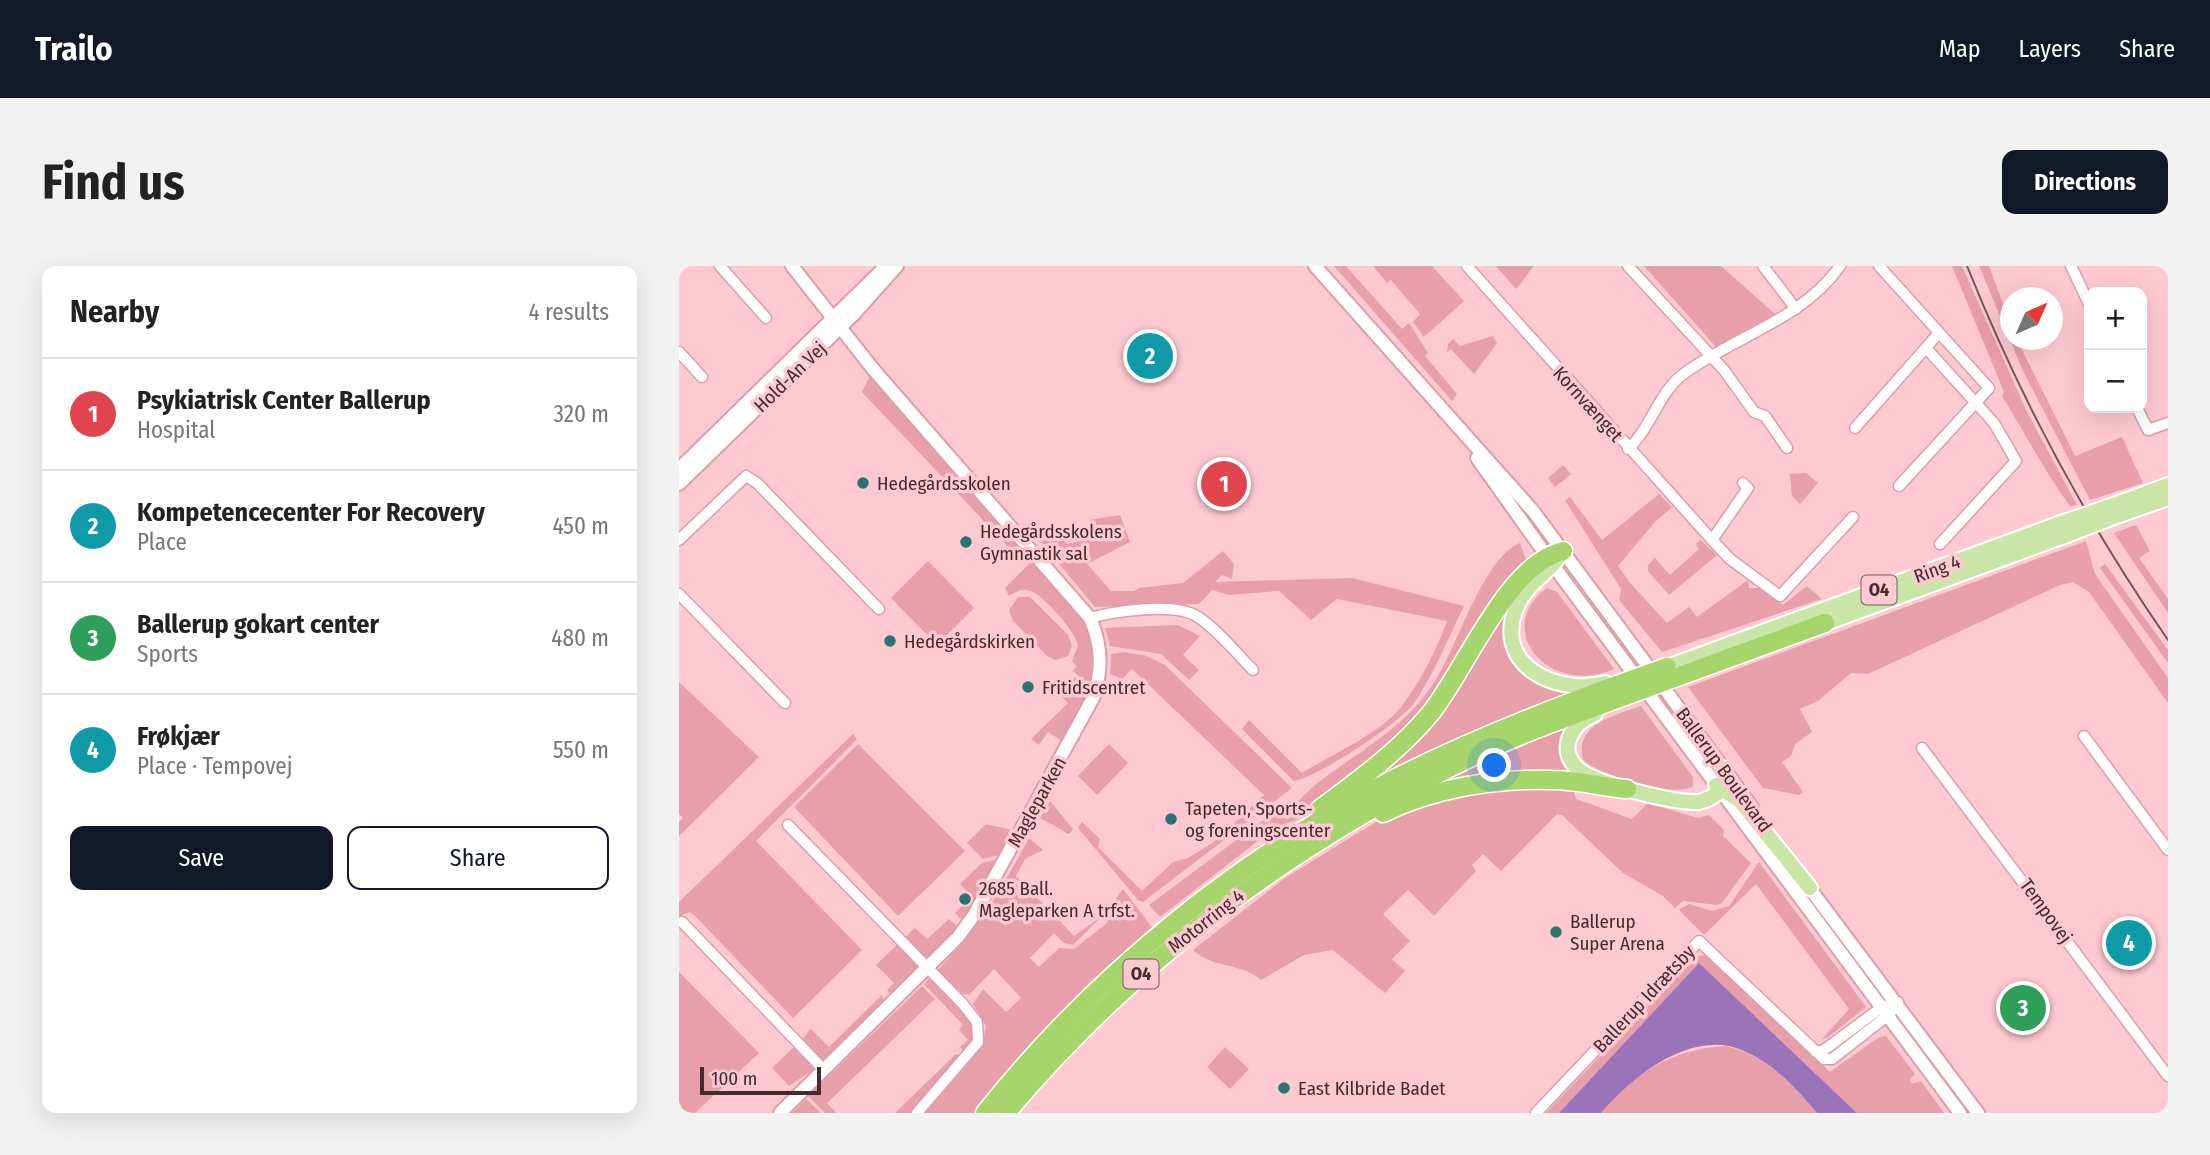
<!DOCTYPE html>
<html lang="en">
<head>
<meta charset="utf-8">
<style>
  body { margin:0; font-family:"Fira Sans Condensed",sans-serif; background:#f2f2f2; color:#222 }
  .controls { position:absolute; right:21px; top:21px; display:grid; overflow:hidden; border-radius:14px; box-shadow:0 7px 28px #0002 }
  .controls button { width:63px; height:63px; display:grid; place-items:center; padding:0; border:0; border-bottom:2px solid #e0e0e0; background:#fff; color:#222; font:35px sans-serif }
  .compass { position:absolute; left:1321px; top:21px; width:63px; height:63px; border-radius:50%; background:#fff; box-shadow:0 7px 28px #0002; rotate:45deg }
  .scale { position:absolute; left:21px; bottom:18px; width:121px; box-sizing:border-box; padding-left:7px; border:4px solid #442b2f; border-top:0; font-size:19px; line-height:24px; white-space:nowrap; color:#442b2f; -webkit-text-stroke:5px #fec9d0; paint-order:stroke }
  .you { position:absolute; left:816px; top:500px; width:24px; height:24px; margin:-18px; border:5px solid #fff; border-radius:50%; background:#1a73e8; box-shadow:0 0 0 10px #1a73e833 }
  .badge { display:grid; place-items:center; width:46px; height:46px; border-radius:50%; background:#111827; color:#fff; font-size:23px; font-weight:700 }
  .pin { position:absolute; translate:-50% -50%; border:4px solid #fff; box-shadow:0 2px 7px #0006 }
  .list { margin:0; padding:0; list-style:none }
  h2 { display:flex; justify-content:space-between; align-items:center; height:91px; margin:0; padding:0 28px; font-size:30px }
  h2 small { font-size:23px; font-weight:400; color:#767676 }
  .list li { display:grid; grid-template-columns:46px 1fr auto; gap:21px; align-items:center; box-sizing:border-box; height:112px; padding:0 28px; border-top:2px solid #e0e0e0 }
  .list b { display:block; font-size:26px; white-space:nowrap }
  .list p { margin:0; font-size:23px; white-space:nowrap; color:#767676 }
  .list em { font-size:23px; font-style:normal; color:#767676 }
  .actions { display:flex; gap:14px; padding:21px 28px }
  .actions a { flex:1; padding:16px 0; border:2px solid #111827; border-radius:14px; text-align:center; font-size:24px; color:#111827 }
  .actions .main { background:#111827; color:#fff }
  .map { position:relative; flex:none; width:1489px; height:847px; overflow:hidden; border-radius:14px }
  header { display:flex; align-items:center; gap:42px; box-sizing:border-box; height:98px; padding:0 35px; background:#111827; color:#fff }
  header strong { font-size:33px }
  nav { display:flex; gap:38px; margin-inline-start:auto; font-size:24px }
  .intro { display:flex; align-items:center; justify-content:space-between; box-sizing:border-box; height:168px; padding:0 42px }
  h1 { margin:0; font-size:49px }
  .button { padding:18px 32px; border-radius:14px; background:#111827; color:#fff; font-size:24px; font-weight:700 }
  main { display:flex; gap:42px; padding:0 42px }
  aside { flex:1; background:#fff; border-radius:14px; box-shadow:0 7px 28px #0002 }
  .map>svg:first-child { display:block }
  .green { fill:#e79faa }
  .water { fill:#9a73b9 }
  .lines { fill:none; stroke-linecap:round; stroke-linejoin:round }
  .minor-casing { stroke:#dc9ea7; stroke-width:13 }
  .tertiary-casing { stroke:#dc9ea7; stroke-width:16 }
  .primary-casing { stroke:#fff; stroke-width:18 }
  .motorway-casing { stroke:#fff; stroke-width:21 }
  .minor { stroke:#fff; stroke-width:10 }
  .tertiary { stroke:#fff; stroke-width:12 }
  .primary { stroke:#c9e6a6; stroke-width:14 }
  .motorway { stroke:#a5d56b; stroke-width:18 }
  .tram { stroke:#77565b; stroke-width:2 }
  .primary-bridge-casing { stroke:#fff; stroke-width:18; stroke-linecap:butt }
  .motorway-bridge-casing { stroke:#fff; stroke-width:21; stroke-linecap:butt }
  .primary-bridge { stroke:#c9e6a6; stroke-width:14 }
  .motorway-bridge { stroke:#a5d56b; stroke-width:18 }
  .poi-dot { fill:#2b7470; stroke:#fec9d0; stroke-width:2.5 }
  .labels { text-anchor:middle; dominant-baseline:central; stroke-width:7; stroke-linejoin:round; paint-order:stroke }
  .shield { fill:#fec9d0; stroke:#7c5a5f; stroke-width:2 }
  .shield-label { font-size:18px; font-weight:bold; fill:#442b2f }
  .street-label { font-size:19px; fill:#442b2f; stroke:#fec9d0 }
  .poi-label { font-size:19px; fill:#442b2f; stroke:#fec9d0; text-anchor:start }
</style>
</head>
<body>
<header>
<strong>Trailo</strong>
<nav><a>Map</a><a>Layers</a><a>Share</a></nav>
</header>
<div class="intro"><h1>Find us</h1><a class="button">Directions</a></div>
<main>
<aside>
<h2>Nearby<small>4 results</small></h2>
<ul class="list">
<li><span class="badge" style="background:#e0444e">1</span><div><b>Psykiatrisk Center Ballerup</b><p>Hospital</p></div><em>320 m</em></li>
<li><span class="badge" style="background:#0f9aa8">2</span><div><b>Kompetencecenter For Recovery</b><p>Place</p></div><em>450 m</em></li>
<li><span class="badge" style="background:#2e9e5b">3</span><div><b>Ballerup gokart center</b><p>Sports</p></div><em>480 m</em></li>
<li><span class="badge" style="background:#0f9aa8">4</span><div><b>Frøkjær</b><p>Place · Tempovej</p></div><em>550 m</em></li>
</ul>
<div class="actions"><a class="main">Save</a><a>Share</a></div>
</aside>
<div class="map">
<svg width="1489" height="847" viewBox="0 0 1489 847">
  <rect width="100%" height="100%" fill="#fec9d0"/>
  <g class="green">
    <polygon points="655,0 667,0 723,63 730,57 749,87 746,90 778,128 773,135"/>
    <polygon points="694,0 753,0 785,35 745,71 734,56 741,48 712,14 708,17"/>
    <polygon points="817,0 855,0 837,23"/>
    <polygon points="965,0 1042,0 1096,48 1038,82"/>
    <path d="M1273,0H1283L1347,144L1398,239L1391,240C1365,205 1346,167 1323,130L1325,126Z"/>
    <polygon points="1300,0 1310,0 1331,57 1332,74 1338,74 1396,190 1443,171 1464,217 1411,234 1344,105"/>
    <polygon points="814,70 818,77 795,108 772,83 768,86 769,78 774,73 781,80"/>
    <polygon points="191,110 345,284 338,290 183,126"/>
    <polygon points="884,199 892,208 876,221 869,212"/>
    <polygon points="1127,207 1139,217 1121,238 1113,230 1111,208"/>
    <polygon points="980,228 993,241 976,256 939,300 952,318 988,357 1010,341 1018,351 1069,314 1070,322 1082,322 1104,339 1128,320 1143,333 983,386 940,334 942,323 886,234 891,231 923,274"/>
    <path d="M441,249L451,276L408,298L432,325H455L460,322L504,317L544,285L555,298L553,313L543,309L536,316L673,312L785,340C769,372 756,406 736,436C721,457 639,511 615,515L563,463L570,454L623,507C652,489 702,467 722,441C742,415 757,385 768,355L658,333L632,354L600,325L550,329L533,324L520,338L416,341L362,276L378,267L388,278L414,272L411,254Z"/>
    <polygon points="1457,259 1471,285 1460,292 1489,333 1489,347 1435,267"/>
    <polygon points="1021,274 1038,289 990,329 969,305 969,299 976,292 991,309 1020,283 1017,278"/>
    <polygon points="1407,275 1416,308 1489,412 1489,437 1410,326 1394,316 1381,319 1189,408 1172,407 1139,435 1121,443 1133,466 1116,478 1112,490 1103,496 1124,526 1120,529 1084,522 1009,421"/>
    <path d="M841,277L847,294L738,457L617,554L597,561L481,651L470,639L591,549L606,550C617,538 628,525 640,516C683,483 731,459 759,410C779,377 806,290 841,277Z"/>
    <path d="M352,291C390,334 425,361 412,423L394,405L398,400L393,395L399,380C398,367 365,330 352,325C343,322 337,325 330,330L326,322L350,298L347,293Z"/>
    <polygon points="249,295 295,342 258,379 212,332"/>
    <polygon points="1426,298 1489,384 1489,397 1421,302"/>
    <path d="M868,322L878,326L935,403C868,432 813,361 868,322Z"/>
    <polygon points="836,327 831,380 889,423 891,428 788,469 684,520"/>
    <polygon points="339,331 351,331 389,369 393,380 389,390 377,394 369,391 334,355 330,344"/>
    <polygon points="499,359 521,370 504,389 520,404 510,414 482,388 431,380 426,362"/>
    <polygon points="445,386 465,389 486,399 613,522 464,636 459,634 399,562 403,556 421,573 419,581 463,625 494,596 509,592 535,576 585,529 453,403 443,413 431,408 432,388"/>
    <polygon points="396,411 412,426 383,479 380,473 369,466 360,479 352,473 389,437 380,428"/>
    <polygon points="0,416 80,491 0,570 0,556 4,552 0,548"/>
    <path d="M962,440L1014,511V520C996,533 918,510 904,493C895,458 937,449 962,440Z"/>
    <polygon points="889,460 894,506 741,526"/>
    <polygon points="174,468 178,473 77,575 183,684 114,752 15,649 10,646 0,651 0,636"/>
    <polygon points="179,478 286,585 219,650 115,541"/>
    <polygon points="430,478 449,497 418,529 399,510"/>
    <path d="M815,520H894L897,533L953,553L969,537L1019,552L1030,549L1045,564L1044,570L1072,597L1043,637L1038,639L1004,635L996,642L984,630L944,607L883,549L878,548L822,605L804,588L793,599L797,605L755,650L729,624L704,648L731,675L713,693L726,705L706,727L654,684L625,689L582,714C559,695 537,704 514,684L606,612L703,552Z"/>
    <polygon points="371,535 394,563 390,568 361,552"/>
    <polygon points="307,558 333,564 320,589 304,593 288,577"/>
    <path d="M350,572L364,584L346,593L337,610L395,670L423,650L394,679L385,677L375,667L351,692L360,701L380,682L395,683L428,657V645L444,623L473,661L410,717L295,847H246L303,781L307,760L294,738L304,723L327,746L342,732L315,703L290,729L284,728L259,704C302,659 321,625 350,572Z"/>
    <polygon points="322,592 298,634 282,653 276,647 293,631 281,618 303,597"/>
    <polygon points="1080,596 1187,741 1148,772 1143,773 1170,743 1077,618 1025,669 1000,644 1010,638 1033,645 1050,640"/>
    <polygon points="270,653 277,659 277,664 251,692 245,692 226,671 236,662 248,673"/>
    <polygon points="221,676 241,696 241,701 216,726 211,727 208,724 215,717 197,699"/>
    <polygon points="1027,689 1151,806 1200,771 1207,770 1236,808 1231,813 1233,818 1242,815 1265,847 1178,847 1020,697 880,847 867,847 1007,700 1020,690"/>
    <polygon points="0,706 80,787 16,847 0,845"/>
    <polygon points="254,709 296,756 295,778 285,786 281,781 289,774 280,764 284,759 245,718"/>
    <polygon points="243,720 256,733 148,837 157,847 146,847 129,830"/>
    <polygon points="203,729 205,738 146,794 141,794 122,774 132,763 150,781"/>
    <polygon points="117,779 137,802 110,820 93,802"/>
    <path d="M1046,780C1086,788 1112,817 1138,847H922C955,806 992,784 1046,780Z"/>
    <polygon points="546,781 570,803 551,823 528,801"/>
    <polygon points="277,788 281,791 237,847 216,847"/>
    <polygon points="127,833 142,847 113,847"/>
  </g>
  <path class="water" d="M1020,697L1178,847H1138C1117,822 1095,798 1065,785C1014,761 952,811 922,847H880Z"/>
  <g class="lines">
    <defs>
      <g id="minor">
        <polyline points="41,0 87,52"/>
        <polyline points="788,0 1033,274 1051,293 1101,330 1174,251"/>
        <polyline points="949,0 1045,104 1075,146 1086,150 1108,182"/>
        <polyline points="1084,0 1117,43"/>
        <polyline points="1200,0 1310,122 1220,220"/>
        <polyline points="1392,0 1410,38"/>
        <polyline points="1247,82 1315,157 1337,195 1261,278"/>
        <polyline points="0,86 23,111"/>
        <polyline points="1458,142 1469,164 1489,157"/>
        <polyline points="1176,162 1259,68"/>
        <path d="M949,183C971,163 980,127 1003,109C1055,70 1122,55 1161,0"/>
        <polyline points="0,274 67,210 78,217 200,343"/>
        <polyline points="1033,274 1069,222 1064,217"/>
        <polyline points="0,328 106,437"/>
        <path d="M411,352C436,345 496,336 519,351C539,364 557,387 574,404"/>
        <polyline points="1405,470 1489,584"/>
        <polyline points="1243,482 1489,810"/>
        <polyline points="109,559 284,738 298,756 299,776 238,847"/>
        <polyline points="3,656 145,804"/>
        <polyline points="1137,786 1145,784 1203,741 1219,736"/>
        <polyline points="857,847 1020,675 1145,793 1153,793 1212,747"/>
      </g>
      <g id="tertiary">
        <polyline points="636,0 854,245 1073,541"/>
        <polyline points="798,192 882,310 1281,847"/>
        <polyline points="0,203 207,0"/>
        <polyline points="0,218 175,48 218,0"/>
        <polyline points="1126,616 1299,847"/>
        <path d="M101,847L279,671L295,649L414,432C424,404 423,379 411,352L194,103L113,0"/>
      </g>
      <g id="primary">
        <polyline points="1429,241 1489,219"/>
        <polyline points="1435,251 1489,232"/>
        <path d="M884,285C872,306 849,316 839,338C811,398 876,430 926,417"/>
        <polyline points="1136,361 1388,269"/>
        <polyline points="988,401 1382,257"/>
        <path d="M916,448C893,457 877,483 899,503C915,518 996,537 1019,536C1028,535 1036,529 1043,524L1046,513L1044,502"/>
        <polyline points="1037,519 1061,535 1131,622"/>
      </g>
      <g id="motorway">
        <polyline points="1001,410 1146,357"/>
        <path d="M641,543C680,514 720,485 751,448C788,402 827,299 884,285"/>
        <path d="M704,547C754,522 817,512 873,514C898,514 923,521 948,523"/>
        <path d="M306,847C415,710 558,594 713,514C786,477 861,447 938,419"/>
        <path d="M327,847C459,690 626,567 812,482C855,462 901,447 946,430"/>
      </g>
    </defs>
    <use href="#minor" class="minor-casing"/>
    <use href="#tertiary" class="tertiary-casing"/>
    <use href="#primary" class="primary-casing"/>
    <use href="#motorway" class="motorway-casing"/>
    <use href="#minor" class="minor"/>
    <use href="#tertiary" class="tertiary"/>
    <use href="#primary" class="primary"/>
    <use href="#motorway" class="motorway"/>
    <path class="tram" d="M1288,0C1341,132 1408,257 1489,374"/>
    <defs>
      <g id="primary-bridge">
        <polyline points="1382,257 1429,241"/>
        <polyline points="1388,269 1435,251"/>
      </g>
      <g id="motorway-bridge">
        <polyline points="938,419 988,401"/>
        <polyline points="946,430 1001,410"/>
      </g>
    </defs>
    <use href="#primary-bridge" class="primary-bridge-casing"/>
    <use href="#motorway-bridge" class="motorway-bridge-casing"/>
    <use href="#primary-bridge" class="primary-bridge"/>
    <use href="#motorway-bridge" class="motorway-bridge"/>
  </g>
  <g class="poi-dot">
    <circle cx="184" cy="217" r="7"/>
    <circle cx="287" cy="276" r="7"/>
    <circle cx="211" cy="375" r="7"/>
    <circle cx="349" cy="421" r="7"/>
    <circle cx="492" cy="553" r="7"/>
    <circle cx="286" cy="633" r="7"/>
    <circle cx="877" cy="666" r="7"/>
    <circle cx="605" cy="822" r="7"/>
  </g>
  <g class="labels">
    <g class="shield">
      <rect x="1182.5" y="309.5" width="35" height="29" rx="5"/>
      <rect x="444.5" y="693.5" width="35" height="29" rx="5"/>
    </g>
    <g class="shield-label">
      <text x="1200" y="324">O4</text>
      <text x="462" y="708">O4</text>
    </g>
    <g class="street-label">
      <text transform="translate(111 111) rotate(-44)">Hold-An Vej</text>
      <text transform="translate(909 138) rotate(48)">Kornvænget</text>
      <text transform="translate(1258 303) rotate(-20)">Ring 4</text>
      <text transform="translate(1045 504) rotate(54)">Ballerup Boulevard</text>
      <text transform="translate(358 536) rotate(-61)">Magleparken</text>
      <text transform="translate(1367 645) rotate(54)">Tempovej</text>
      <text transform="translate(527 655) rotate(-38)">Motorring 4</text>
      <text transform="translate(965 733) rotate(-47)">Ballerup Idrætsby</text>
    </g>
    <g class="poi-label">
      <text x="198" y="217">Hedegårdsskolen</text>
      <text x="301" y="265">Hedegårdsskolens<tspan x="301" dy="22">Gymnastik sal</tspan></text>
      <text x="225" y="375">Hedegårdskirken</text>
      <text x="363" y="421">Fritidscentret</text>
      <text x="506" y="542">Tapeten, Sports-<tspan x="506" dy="22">og foreningscenter</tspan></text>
      <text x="300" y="622">2685 Ball.<tspan x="300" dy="22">Magleparken A trfst.</tspan></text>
      <text x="891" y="655">Ballerup<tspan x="891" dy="22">Super Arena</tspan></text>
      <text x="619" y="822">East Kilbride Badet</text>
    </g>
  </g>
</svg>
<div class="controls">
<button>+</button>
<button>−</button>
</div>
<svg class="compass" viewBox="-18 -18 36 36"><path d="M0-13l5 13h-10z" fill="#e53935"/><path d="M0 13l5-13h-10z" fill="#767676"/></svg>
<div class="scale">100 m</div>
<div class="you"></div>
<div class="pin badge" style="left:545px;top:218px;background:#e0444e">1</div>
<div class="pin badge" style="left:471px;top:90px;background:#0f9aa8">2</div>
<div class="pin badge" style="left:1344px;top:742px;background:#2e9e5b">3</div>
<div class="pin badge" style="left:1450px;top:677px;background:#0f9aa8">4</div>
</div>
</main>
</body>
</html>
